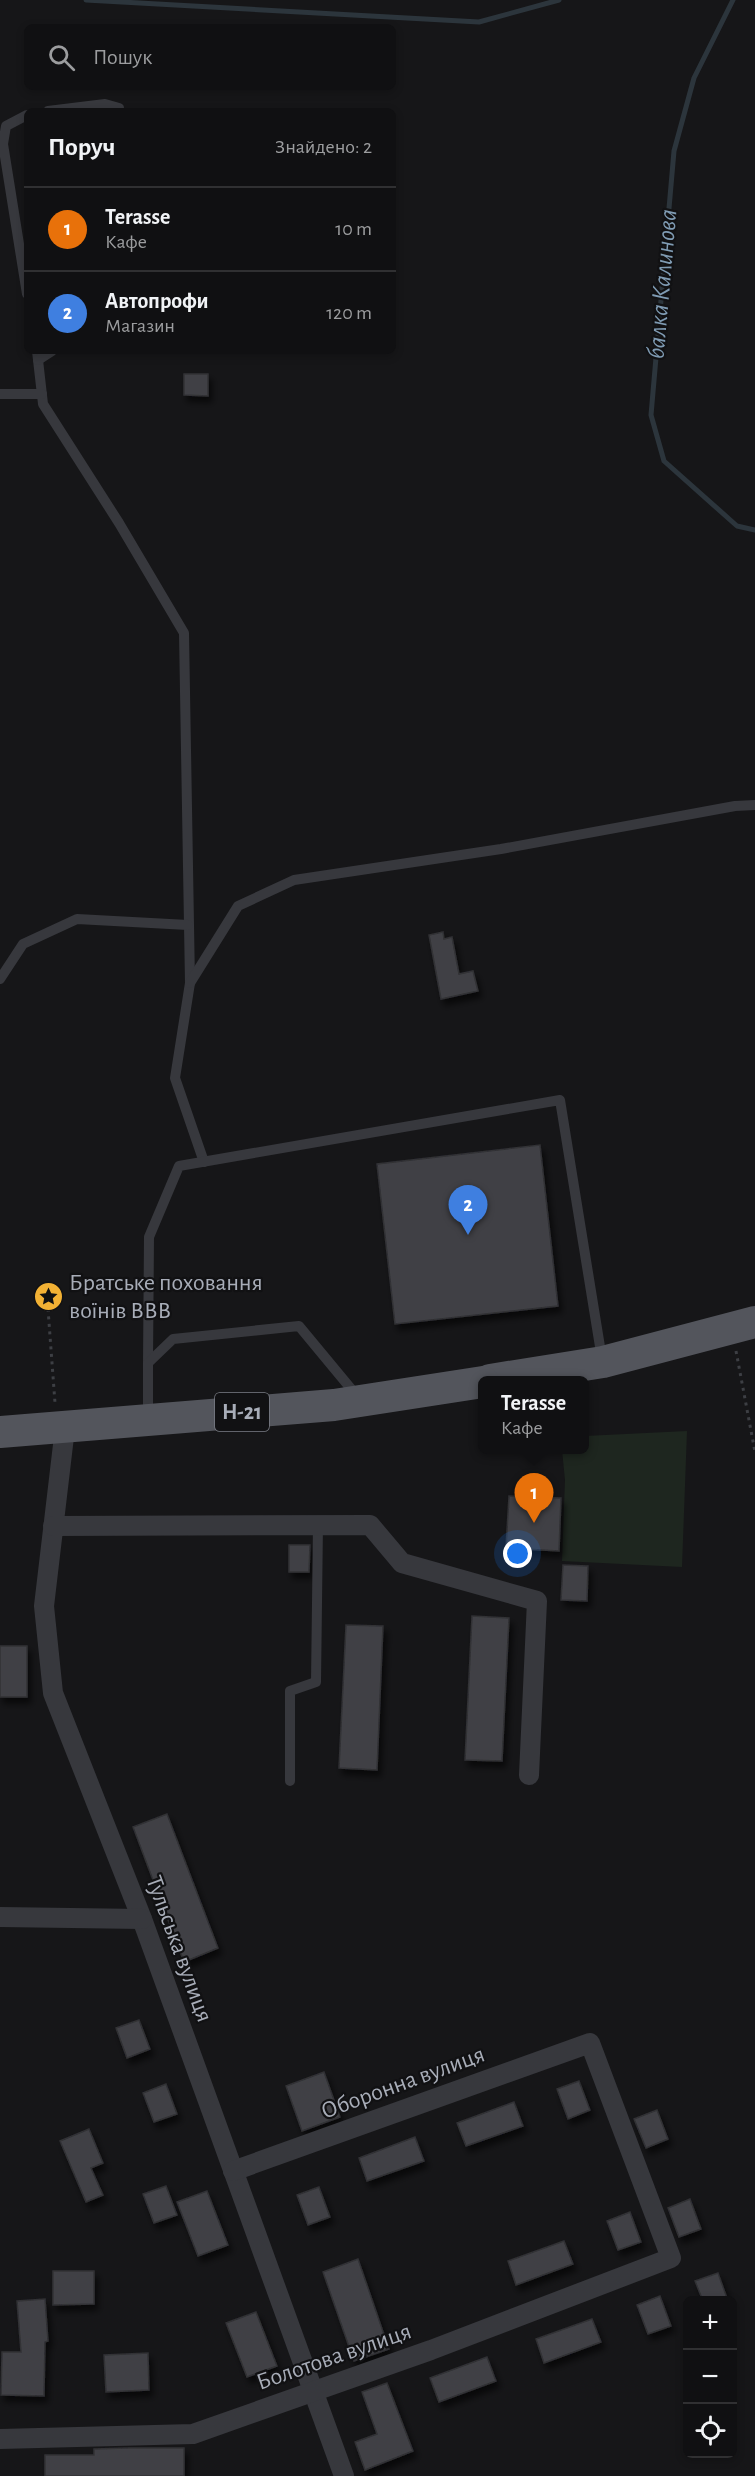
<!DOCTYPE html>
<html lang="uk">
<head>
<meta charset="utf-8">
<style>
  body { margin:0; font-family:"Alegreya Sans",sans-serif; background:#1e1e20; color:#f1f3f6 }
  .controls { position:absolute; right:18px; bottom:18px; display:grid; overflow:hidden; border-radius:9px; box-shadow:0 3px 9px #0003 }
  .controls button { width:54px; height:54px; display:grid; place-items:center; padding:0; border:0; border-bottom:2px solid #303032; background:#101012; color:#f1f3f6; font:30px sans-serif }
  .you { position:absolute; left:518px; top:1554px; width:21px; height:21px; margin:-15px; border:4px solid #fff; border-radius:50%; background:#1a73e8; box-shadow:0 0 0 9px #1a73e833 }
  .badge { display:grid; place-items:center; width:39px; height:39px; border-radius:50%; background:#0b8043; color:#fff; font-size:20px; font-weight:700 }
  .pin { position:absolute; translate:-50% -50px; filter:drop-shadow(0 2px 3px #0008) }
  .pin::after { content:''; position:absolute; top:32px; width:21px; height:18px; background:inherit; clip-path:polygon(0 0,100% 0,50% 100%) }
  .popup { position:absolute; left:478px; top:1376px; width:111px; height:78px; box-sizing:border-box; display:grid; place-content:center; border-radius:9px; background:#101012; filter:drop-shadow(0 2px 4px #0005); font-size:20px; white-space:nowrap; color:#9c9d9f }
  .popup b { font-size:22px; color:#f1f3f6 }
  .popup::after { content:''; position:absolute; left:50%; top:100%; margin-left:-12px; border:12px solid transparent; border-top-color:#101012 }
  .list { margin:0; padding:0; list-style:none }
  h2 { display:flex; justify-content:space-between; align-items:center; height:78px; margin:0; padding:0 24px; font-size:26px }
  h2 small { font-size:20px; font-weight:400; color:#9c9d9f }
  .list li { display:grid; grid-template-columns:39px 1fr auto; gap:18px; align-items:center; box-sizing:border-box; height:84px; padding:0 24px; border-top:2px solid #303032 }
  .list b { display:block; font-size:22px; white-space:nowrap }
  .list p { margin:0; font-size:20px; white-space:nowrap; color:#9c9d9f }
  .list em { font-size:20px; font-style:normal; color:#9c9d9f }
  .icon { flex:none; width:33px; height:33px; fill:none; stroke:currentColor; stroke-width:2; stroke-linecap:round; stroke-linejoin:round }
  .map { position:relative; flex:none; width:755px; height:2476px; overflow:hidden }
  .search { position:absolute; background:#101012; box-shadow:0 3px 9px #0003; left:24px; top:24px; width:372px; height:66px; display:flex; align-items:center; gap:15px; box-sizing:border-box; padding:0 21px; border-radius:9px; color:#9c9d9f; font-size:22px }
  .panel { position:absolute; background:#101012; box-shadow:0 3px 9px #0003; left:24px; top:108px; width:372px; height:246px; border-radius:9px }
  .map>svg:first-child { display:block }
  .green { fill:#1e261f }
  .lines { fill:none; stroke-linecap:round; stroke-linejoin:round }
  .stream { stroke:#2c353c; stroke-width:5 }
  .building { fill:#404145; stroke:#303034; stroke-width:1.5; filter:url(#shadow) }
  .path { stroke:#3d3f44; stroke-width:3; stroke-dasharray:3 4.5; stroke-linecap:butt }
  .service { stroke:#37383d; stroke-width:10 }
  .minor { stroke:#37383d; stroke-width:20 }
  .primary { stroke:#53555c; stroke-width:32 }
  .labels { text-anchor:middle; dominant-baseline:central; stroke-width:4.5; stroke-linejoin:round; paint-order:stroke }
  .shield { fill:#111113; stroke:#7b7e86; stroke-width:1.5 }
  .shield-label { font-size:22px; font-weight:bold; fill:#a8adb8 }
  .poi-label { font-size:24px; fill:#a8adb8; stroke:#111113; text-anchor:start }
  .street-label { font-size:24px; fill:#a8adb8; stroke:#111113 }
  .water-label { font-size:26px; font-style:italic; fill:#7f9bb3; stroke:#111113 }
</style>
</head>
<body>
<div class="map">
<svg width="755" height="2476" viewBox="0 0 755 2476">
  <defs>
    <filter id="shadow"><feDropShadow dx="3.5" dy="6" stdDeviation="3" flood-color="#0009"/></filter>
  </defs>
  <rect width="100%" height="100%" fill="#161618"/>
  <polygon class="green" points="687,1431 682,1567 562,1561 565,1480 562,1450 585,1450 585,1436"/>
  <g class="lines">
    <g class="stream">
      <polyline points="86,0 479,22 559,0"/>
      <polyline points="733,0 694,78 674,151 651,415 664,461 737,526 755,530"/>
    </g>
  </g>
  <g class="building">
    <polygon points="184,374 208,374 208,396 184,395"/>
    <polygon points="443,932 444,939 452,937 459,974 473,971 478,991 441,999 429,935"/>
    <polygon points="540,1145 558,1306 395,1324 377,1164"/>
    <polygon points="509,1496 561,1498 559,1551 506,1548"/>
    <polygon points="289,1545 310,1545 309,1572 289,1572"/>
    <polygon points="563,1565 588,1566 587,1601 561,1600"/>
    <polygon points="472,1616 509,1618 502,1761 465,1760"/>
    <polygon points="346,1625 383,1626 377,1770 339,1768"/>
    <rect x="0" y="1646" width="27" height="51"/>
    <polygon points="167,1814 218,1948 184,1962 133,1827"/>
    <polygon points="139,2020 150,2049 127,2058 116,2028"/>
    <polygon points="324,2072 340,2117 302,2131 286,2086"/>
    <polygon points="579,2081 590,2110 568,2119 557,2089"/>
    <polygon points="166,2084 177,2114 154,2122 143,2093"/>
    <polygon points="514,2102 523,2126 466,2146 457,2123"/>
    <polygon points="657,2110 668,2139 646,2148 634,2119"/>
    <polygon points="89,2129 103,2163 91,2168 103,2195 86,2202 60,2141"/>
    <polygon points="415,2137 424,2161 367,2181 359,2158"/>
    <polygon points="166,2186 177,2215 154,2223 143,2194"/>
    <polygon points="319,2187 330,2217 308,2225 297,2195"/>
    <polygon points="207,2191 228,2245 198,2256 177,2202"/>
    <polygon points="690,2199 701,2229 679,2237 668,2208"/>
    <polygon points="630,2212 641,2242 618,2250 607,2221"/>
    <polygon points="564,2241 573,2264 516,2285 508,2261"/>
    <polygon points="358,2259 389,2349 354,2361 323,2272"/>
    <polygon points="53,2271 94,2271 94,2304 53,2305"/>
    <polygon points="718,2273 728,2301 703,2301 695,2281"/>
    <polygon points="660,2296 671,2326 648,2334 637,2305"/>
    <polygon points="45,2299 48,2341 45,2342 44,2396 1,2395 2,2352 21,2352 17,2301"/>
    <polygon points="256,2312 277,2366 247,2377 226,2323"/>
    <polygon points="592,2319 601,2342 544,2363 536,2339"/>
    <polygon points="148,2353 149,2390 106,2392 104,2355"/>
    <polygon points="487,2357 496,2381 439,2402 430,2378"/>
    <polygon points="387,2383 413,2451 365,2470 355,2442 377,2434 362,2392"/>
    <polygon points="128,2448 184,2448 184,2476 45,2476 45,2455 94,2455 94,2449"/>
  </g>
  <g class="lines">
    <g class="path">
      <polyline points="48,1309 55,1403"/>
      <polyline points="736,1351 755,1452"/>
    </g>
    <g class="service">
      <polyline points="48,111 105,104 119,108 119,111"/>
      <polyline points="27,115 6,126 3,144 27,294"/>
      <polyline points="37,351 43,404 119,523 184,633 190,983 175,1078 204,1162"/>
      <polyline points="38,360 52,351"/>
      <polyline points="0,394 42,394"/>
      <polyline points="0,979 23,944 77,919 188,925"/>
      <polyline points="190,983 238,906 294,880 501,849 735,806 755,805"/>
      <polyline points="148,1363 149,1237 179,1166 560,1100 602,1359"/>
      <polyline points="148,1417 148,1363 173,1339 299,1326 357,1396"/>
      <polyline points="290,1781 290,1691 316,1682 318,1524"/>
    </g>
    <g class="minor">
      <polyline points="65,1428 44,1606 53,1693 142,1919 344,2476"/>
      <polyline points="53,1526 370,1525 402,1563 537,1601 529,1775"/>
      <polyline points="0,1917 142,1919"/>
      <polyline points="0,2439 193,2434 431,2350 671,2258 590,2043 233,2171"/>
    </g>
    <g class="primary">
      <polyline points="490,1380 603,1362 755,1322"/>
      <polyline points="0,1432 334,1405 483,1382"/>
    </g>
  </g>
  <defs>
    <symbol id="sight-disc" viewBox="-11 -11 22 22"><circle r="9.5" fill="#f2b134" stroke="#111113"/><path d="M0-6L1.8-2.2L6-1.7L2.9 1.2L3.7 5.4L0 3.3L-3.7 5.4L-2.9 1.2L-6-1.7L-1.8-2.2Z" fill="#111"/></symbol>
  </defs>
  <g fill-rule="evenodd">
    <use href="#sight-disc" x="32" y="1280" width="33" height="33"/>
  </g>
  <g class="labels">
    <rect class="shield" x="215" y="1393" width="54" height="38" rx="4.5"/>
    <g class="shield-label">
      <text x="242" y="1412">Н-21</text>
    </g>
    <g class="poi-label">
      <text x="69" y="1283">Братське поховання<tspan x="69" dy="28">воїнів ВВВ</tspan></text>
    </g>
    <g class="street-label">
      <text transform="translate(179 1949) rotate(70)">Тульська вулиця</text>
      <text transform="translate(403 2083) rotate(-20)">Оборонна вулиця</text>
      <text transform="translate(334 2357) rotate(-19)">Болотова вулиця</text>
    </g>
    <g class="water-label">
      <text transform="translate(662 284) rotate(-85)">балка Калинова</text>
    </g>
  </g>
</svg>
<div class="controls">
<button>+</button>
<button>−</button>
<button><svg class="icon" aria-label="locate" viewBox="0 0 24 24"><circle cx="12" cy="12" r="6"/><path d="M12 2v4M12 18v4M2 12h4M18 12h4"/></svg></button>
</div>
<div class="you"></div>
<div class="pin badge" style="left:534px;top:1523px;background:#e8710a">1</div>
<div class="popup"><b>Terasse</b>Кафе</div>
<div class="pin badge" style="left:468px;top:1235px;background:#3f7fe0">2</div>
<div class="search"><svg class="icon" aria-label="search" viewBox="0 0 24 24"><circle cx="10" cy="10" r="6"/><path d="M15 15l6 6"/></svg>Пошук</div>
<section class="panel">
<h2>Поруч<small>Знайдено: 2</small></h2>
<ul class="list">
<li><span class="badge" style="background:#e8710a">1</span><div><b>Terasse</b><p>Кафе</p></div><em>10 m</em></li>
<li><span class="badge" style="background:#3f7fe0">2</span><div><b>Автопрофи</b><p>Магазин</p></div><em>120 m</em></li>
</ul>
</section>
</div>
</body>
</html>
